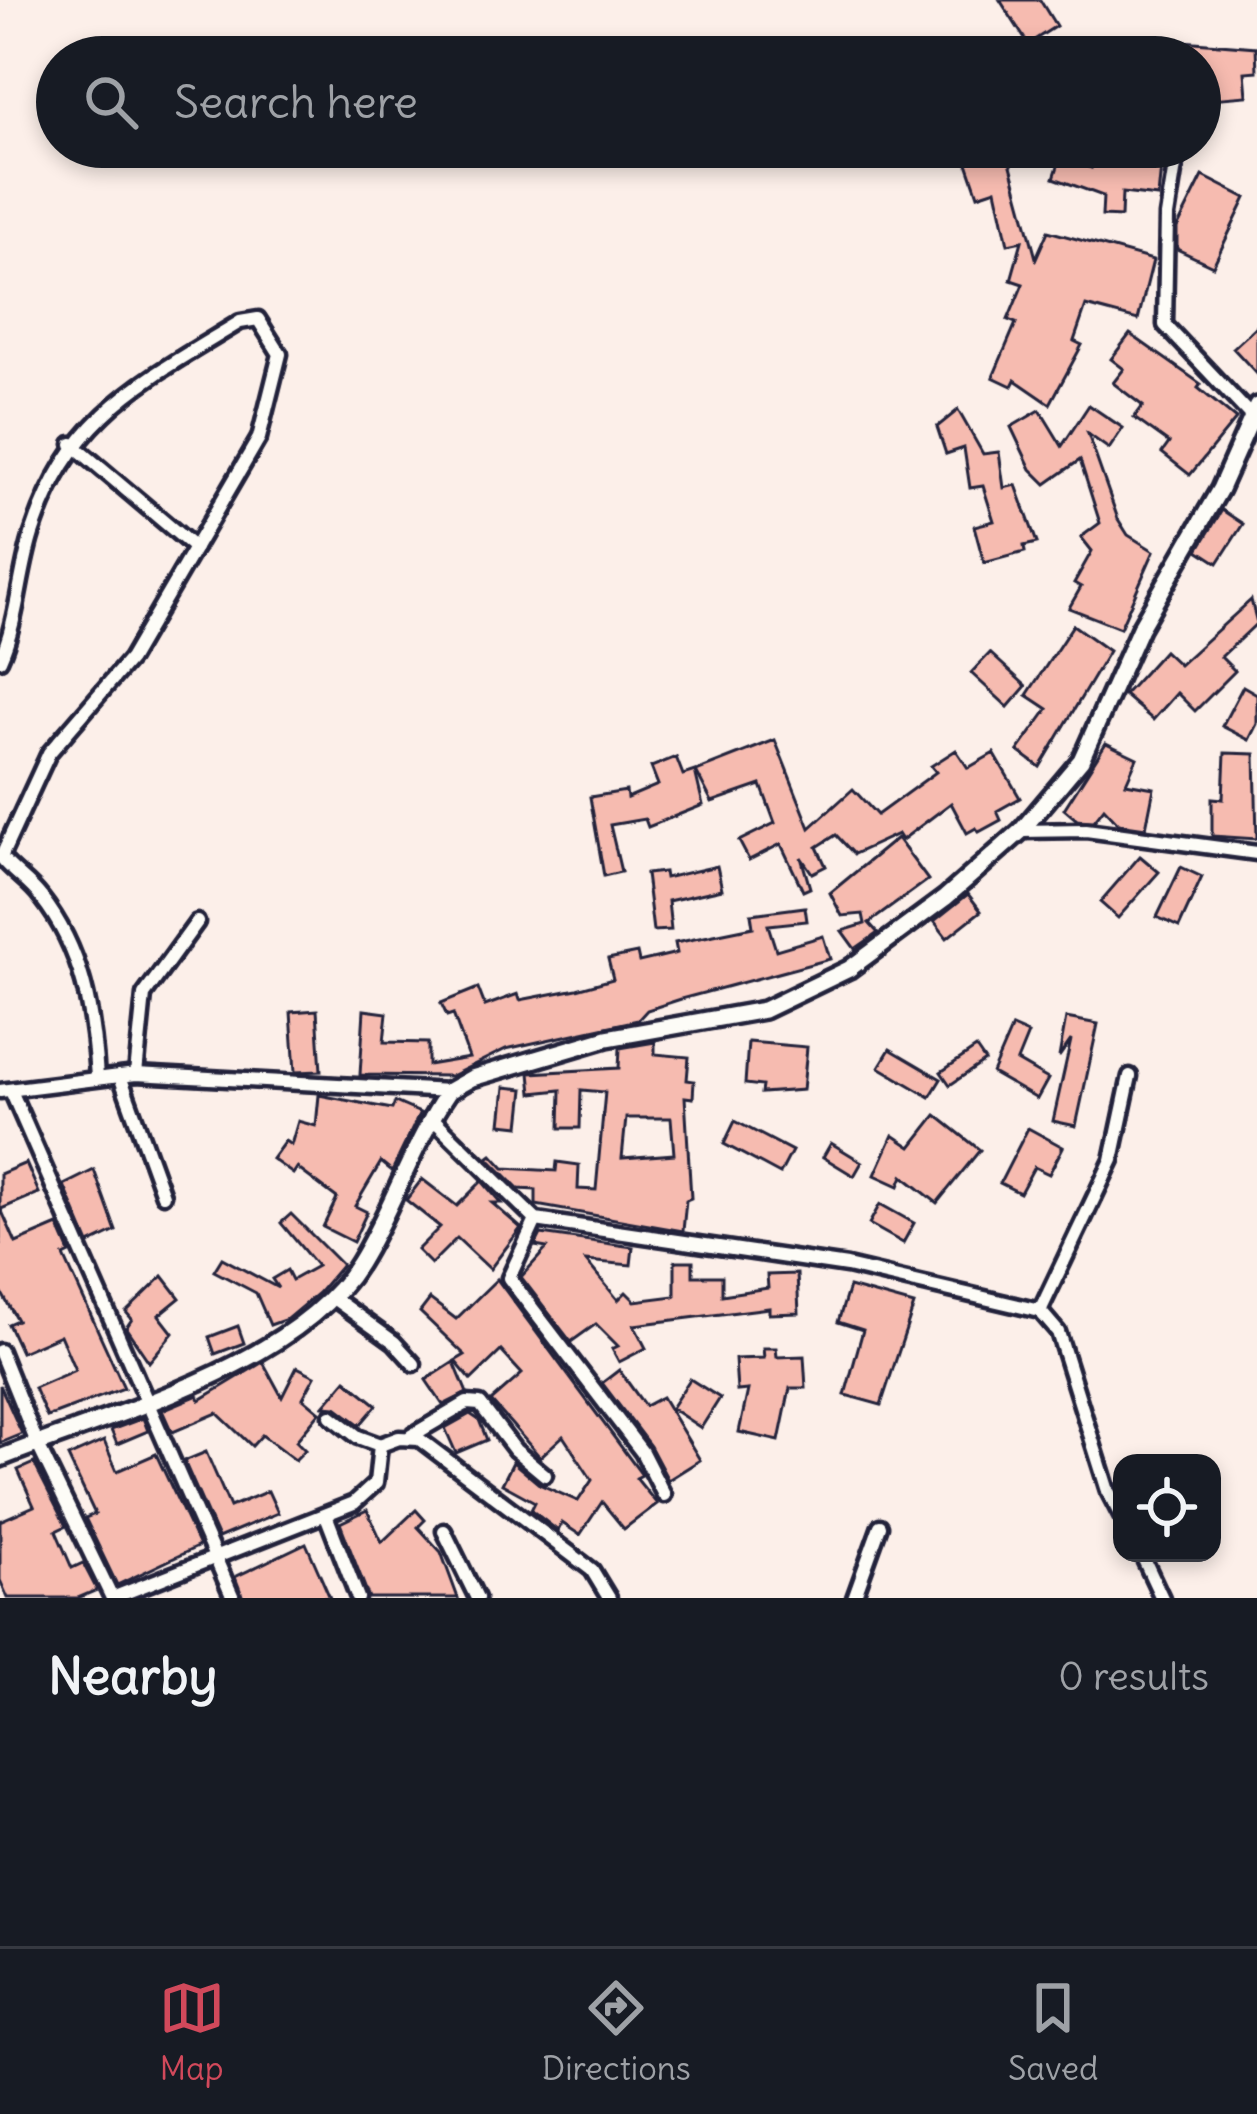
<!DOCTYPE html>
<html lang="en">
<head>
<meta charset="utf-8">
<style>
  body { margin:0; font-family:Delius,sans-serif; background:#20242c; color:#f1f3f6 }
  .controls { position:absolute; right:36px; bottom:36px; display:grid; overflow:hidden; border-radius:24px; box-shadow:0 6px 18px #0003 }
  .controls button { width:108px; height:108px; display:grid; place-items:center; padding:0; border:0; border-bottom:3px solid #363941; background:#171b24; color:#f1f3f6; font:60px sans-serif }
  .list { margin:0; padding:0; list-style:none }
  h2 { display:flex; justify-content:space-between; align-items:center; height:156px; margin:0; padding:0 48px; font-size:51px }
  h2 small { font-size:39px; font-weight:400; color:#9ea1a6 }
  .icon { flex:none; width:66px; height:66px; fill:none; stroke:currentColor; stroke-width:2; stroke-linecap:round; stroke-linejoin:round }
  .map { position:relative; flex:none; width:1257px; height:1598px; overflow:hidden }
  .search { position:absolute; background:#171b24; box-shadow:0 6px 18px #0003; left:36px; right:36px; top:36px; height:132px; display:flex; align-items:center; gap:30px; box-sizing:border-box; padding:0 42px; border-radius:66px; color:#9ea1a6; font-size:45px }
  .sheet { height:348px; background:#171b24 }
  nav { display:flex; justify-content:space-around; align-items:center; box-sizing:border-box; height:168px; border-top:3px solid #363941; background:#171b24; font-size:33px; color:#9ea1a6 }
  nav a { display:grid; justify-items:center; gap:6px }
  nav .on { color:#d1495b }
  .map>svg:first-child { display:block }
  .building { fill:#f6bbb0; stroke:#22223b; stroke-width:3; fill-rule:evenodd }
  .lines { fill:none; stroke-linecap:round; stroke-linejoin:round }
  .minor-casing { stroke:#22223b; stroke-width:21 }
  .tertiary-casing { stroke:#22223b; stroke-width:24 }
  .minor { stroke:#fdfcf7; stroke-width:12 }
  .tertiary { stroke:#fdfcf7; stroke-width:15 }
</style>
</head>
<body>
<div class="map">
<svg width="1257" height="1598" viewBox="0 0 1257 1598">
  <rect width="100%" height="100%" fill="#fcefe9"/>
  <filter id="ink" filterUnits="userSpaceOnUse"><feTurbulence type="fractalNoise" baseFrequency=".00833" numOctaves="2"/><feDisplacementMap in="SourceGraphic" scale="24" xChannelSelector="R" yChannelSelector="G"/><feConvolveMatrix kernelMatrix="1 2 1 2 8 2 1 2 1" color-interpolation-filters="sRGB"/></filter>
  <g filter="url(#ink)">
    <g class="building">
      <polygon points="1000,0 1040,0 1056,26 1028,44"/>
      <polygon points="1182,41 1256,47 1257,71 1245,72 1247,96 1211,99 1209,78 1200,77 1200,57 1180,57"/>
      <polygon points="955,44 956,57 902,57 902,47"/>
      <polygon points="1006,147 1036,258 1048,231 1153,260 1138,320 1086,306 1074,341 1082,345 1050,404 1015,380 1012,386 993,377 1016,323 1008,320 1023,284 1011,280 1022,241 1008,244 996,189 978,195 965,157"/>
      <polygon points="1093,147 1163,147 1158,197 1122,193 1121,217 1102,216 1103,196 1054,178 1061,157 1091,168"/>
      <polygon points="1203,176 1246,198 1213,266 1177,249 1177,228"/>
      <polygon points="1257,326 1257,374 1233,348"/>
      <polygon points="1130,334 1201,384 1198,388 1236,419 1190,475 1162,453 1169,443 1134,418 1143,406 1113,383 1124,369 1111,359"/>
      <polygon points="1089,405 1123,428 1109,449 1088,434 1118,519 1128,535 1154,551 1120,628 1069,608 1081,587 1074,583 1092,551 1081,537 1100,523 1080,460 1046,484 1031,469 1011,427 1040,410 1062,446"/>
      <polygon points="958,410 983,454 999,452 1004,488 1016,485 1037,543 1024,546 1025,552 984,563 974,526 994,521 983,486 970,488 964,448 946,454 937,427"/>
      <polygon points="1222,510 1243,524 1218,563 1198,550"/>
      <polygon points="1251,600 1257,623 1221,657 1235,671 1195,711 1177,693 1153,720 1124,695 1164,651 1179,665"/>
      <polygon points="1073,625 1109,651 1040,767 1018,751 1048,709 1027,695"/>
      <polygon points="990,653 1026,686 1008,707 971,673"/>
      <polygon points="1243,686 1257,694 1257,724 1249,740 1222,726"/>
      <polygon points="775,740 810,828 853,789 877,815 936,772 931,766 956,750 968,768 994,753 1020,798 997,811 1001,820 979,832 976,828 967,833 951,803 902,840 898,834 854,854 836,835 817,847 826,866 812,873 801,857 810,888 803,891 781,844 749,860 739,841 775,823 761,785 712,802 696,771"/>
      <polygon points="1106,743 1137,758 1126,783 1154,788 1146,828 1119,824 1104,808 1094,821 1077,820 1064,809"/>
      <polygon points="1225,753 1255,754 1257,839 1212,836 1212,798 1223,799"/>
      <polygon points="676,757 683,775 695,771 703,805 648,827 645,819 610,825 621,872 604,876 590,797 626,791 627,798 658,785 651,767"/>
      <polygon points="897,838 928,880 869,923 878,933 855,949 842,931 865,924 863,914 842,916 830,893"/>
      <polygon points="1140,856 1159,872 1118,918 1100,902"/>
      <polygon points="717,866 722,889 668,901 671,930 653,931 646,874 664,872 665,878"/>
      <polygon points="1181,867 1202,877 1179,927 1157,917"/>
      <polygon points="968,894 981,911 947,938 934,921"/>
      <polygon points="805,907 807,921 768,925 776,950 823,936 830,959 681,999 647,1010 638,1020 506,1049 451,1076 360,1075 364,1010 387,1013 384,1042 428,1043 428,1065 469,1058 453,1014 447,1016 441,1003 478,988 485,1006 518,994 520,1000 577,989 613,979 608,959 637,953 639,962 677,953 675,943 753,927 751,914"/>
      <polygon points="317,1010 321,1071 295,1072 291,1012"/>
      <polygon points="1066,1018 1098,1024 1076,1126 1053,1121 1071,1040 1059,1057"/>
      <polygon points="1012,1027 1028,1034 1017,1061 1048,1079 1037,1099 992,1073"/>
      <path d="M655,1042V1054L689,1057L687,1080L694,1081L693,1098L685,1097L691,1198L686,1200L683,1231L536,1205V1190L519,1189L488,1158L492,1155L504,1168L556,1171L557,1162L579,1165L578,1189L596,1190L605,1092L581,1090L580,1128H560L561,1090L532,1093L530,1073L619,1068L620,1048ZM626,1118H671L674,1154L622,1158Z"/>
      <polygon points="748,1042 807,1047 803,1090 761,1093 762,1086 745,1084"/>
      <polygon points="976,1048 985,1061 950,1085 941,1072"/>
      <polygon points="890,1049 941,1079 930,1097 879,1067"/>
      <polygon points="505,1087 524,1089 520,1126 501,1124"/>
      <polygon points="319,1095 392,1109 395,1102 420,1113 392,1171 381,1162 355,1206 367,1212 353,1242 323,1227 337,1198 297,1168 293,1174 272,1159 285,1141 291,1145 298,1121 316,1126"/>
      <polygon points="936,1115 980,1150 937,1203 903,1176 899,1186 875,1175 893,1135 911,1147"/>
      <polygon points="735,1121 792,1151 780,1174 724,1144"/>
      <polygon points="1028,1128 1063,1147 1049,1174 1034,1167 1020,1193 1000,1183"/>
      <polygon points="831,1143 862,1162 854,1176 823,1157"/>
      <polygon points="26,1163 39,1193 1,1209 16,1243 58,1225 70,1253 64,1256 124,1388 47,1417 34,1388 75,1370 60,1335 21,1352 8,1324 17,1320 0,1290 0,1174"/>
      <polygon points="94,1170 116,1231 89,1244 64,1185"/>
      <polygon points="422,1179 457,1206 482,1181 501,1203 492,1203 521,1228 490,1269 457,1238 431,1264 417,1250 440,1227 406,1200"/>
      <polygon points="880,1204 914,1223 903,1243 869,1224"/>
      <polygon points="291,1214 342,1265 318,1293 287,1319 270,1325 256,1293 214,1271 222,1258 278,1288 272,1279 287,1270 292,1280 317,1266 281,1223"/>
      <polygon points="541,1234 633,1247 631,1265 586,1261 618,1300 626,1292 635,1301 675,1296 675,1261 693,1261 693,1276 722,1276 722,1295 768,1288 767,1275 797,1274 799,1313 769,1314 769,1308 634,1325 646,1348 619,1362 612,1349 618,1346 596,1324 571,1342 521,1277 547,1248 535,1246"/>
      <polygon points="163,1276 180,1298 159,1315 173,1333 149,1362 126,1328 132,1319 126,1312"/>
      <polygon points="497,1279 642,1475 636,1478 657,1504 624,1529 602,1502 580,1535 562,1523 558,1531 531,1510 535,1502 502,1484 513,1462 539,1484 578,1501 592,1480 563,1436 540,1457 491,1401 522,1374 501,1351 471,1380 455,1361 465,1355 420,1312 430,1299 456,1319"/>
      <polygon points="849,1287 914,1305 881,1405 845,1395 863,1330 838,1322"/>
      <polygon points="238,1326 244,1343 215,1354 209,1337"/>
      <polygon points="763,1348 776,1348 777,1357 804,1356 806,1388 790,1388 779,1441 739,1432 748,1390 737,1391 735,1359 764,1358"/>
      <polygon points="263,1362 282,1397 297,1367 315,1376 303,1398 320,1412 296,1441 305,1450 295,1460 262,1435 252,1446 217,1413 173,1432 170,1428 162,1410 198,1395 200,1400"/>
      <polygon points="454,1362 467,1393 443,1405 426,1380"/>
      <polygon points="619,1370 645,1406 662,1397 700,1460 668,1480 650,1446 602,1383"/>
      <polygon points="690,1379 720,1398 701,1428 671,1408"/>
      <polygon points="346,1380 377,1405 360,1425 336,1407 324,1406"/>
      <polygon points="0,1385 22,1434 0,1443"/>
      <polygon points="470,1414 479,1420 487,1440 456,1453 445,1428"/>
      <polygon points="143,1418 148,1431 117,1444 111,1430"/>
      <polygon points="104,1441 117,1471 156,1454 199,1546 117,1585 85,1518 95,1514 68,1457"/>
      <polygon points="206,1452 230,1507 268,1491 278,1513 218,1538 184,1461"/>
      <polygon points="34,1463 66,1526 56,1531 72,1568 83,1563 97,1590 78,1598 8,1598 0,1580 0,1521 34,1506 18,1470"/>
      <polygon points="367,1510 382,1542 416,1510 425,1520 418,1527 441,1552 458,1598 369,1598 340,1523"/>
      <polygon points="306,1543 330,1598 243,1598 235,1577"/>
    </g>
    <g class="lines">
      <defs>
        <g id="minor">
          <polyline points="1178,147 1167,216 1165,325 1252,417"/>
          <polyline points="72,444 195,548"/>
          <path d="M0,660C18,620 19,575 32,534C70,416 140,383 240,322L258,319L280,354L259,438L130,659L49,753L1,857C13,872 30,882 41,897C83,950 93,1013 97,1077"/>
          <polyline points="1021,831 1086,830 1257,853"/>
          <polyline points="136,1074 144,995 197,922"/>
          <polyline points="120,1076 163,1195"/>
          <polyline points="0,1091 136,1074 449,1091"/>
          <polyline points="12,1093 233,1598"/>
          <polyline points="431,1117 536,1220 847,1266 1040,1311 1058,1332 1108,1491 1122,1518"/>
          <polyline points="536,1220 509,1278 642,1452 664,1495"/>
          <polyline points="333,1298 394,1342 414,1364"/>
          <polyline points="1040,1311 1112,1160 1130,1076"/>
          <polyline points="0,1351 37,1443 112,1598"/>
          <polyline points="411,1436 467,1403 480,1404 515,1450 545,1475"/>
          <polyline points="380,1445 399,1438 419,1439 592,1570 609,1598"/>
          <polyline points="326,1515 358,1598"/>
          <polyline points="444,1531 477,1598"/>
          <polyline points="1141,1553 1162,1598"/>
          <polyline points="112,1598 354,1503 376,1483 380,1445 358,1437 331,1416"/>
          <polyline points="854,1598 880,1526"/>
        </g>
        <path id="tertiary" d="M0,1458C110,1414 296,1366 359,1263C393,1208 412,1145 449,1091L472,1078L607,1038L764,1010L849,969L945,898L1021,831L1081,760L1140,628L1220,489L1257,406"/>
      </defs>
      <use href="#minor" class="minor-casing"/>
      <use href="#tertiary" class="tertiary-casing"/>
      <use href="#minor" class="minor"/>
      <use href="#tertiary" class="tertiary"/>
    </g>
  </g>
</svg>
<div class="controls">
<button><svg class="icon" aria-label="locate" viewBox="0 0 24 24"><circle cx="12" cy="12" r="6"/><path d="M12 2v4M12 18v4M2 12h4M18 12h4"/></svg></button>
</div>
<div class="search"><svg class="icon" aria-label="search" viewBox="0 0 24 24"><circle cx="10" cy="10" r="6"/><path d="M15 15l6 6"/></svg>Search here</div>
</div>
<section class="sheet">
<h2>Nearby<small>0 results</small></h2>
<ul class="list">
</ul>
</section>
<nav>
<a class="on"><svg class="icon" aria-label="map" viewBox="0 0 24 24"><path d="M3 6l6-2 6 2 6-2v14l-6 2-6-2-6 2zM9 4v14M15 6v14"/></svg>Map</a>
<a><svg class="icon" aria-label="directions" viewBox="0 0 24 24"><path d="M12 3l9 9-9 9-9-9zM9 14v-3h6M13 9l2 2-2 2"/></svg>Directions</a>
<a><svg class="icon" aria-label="saved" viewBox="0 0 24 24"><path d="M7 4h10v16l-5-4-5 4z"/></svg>Saved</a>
</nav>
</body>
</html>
